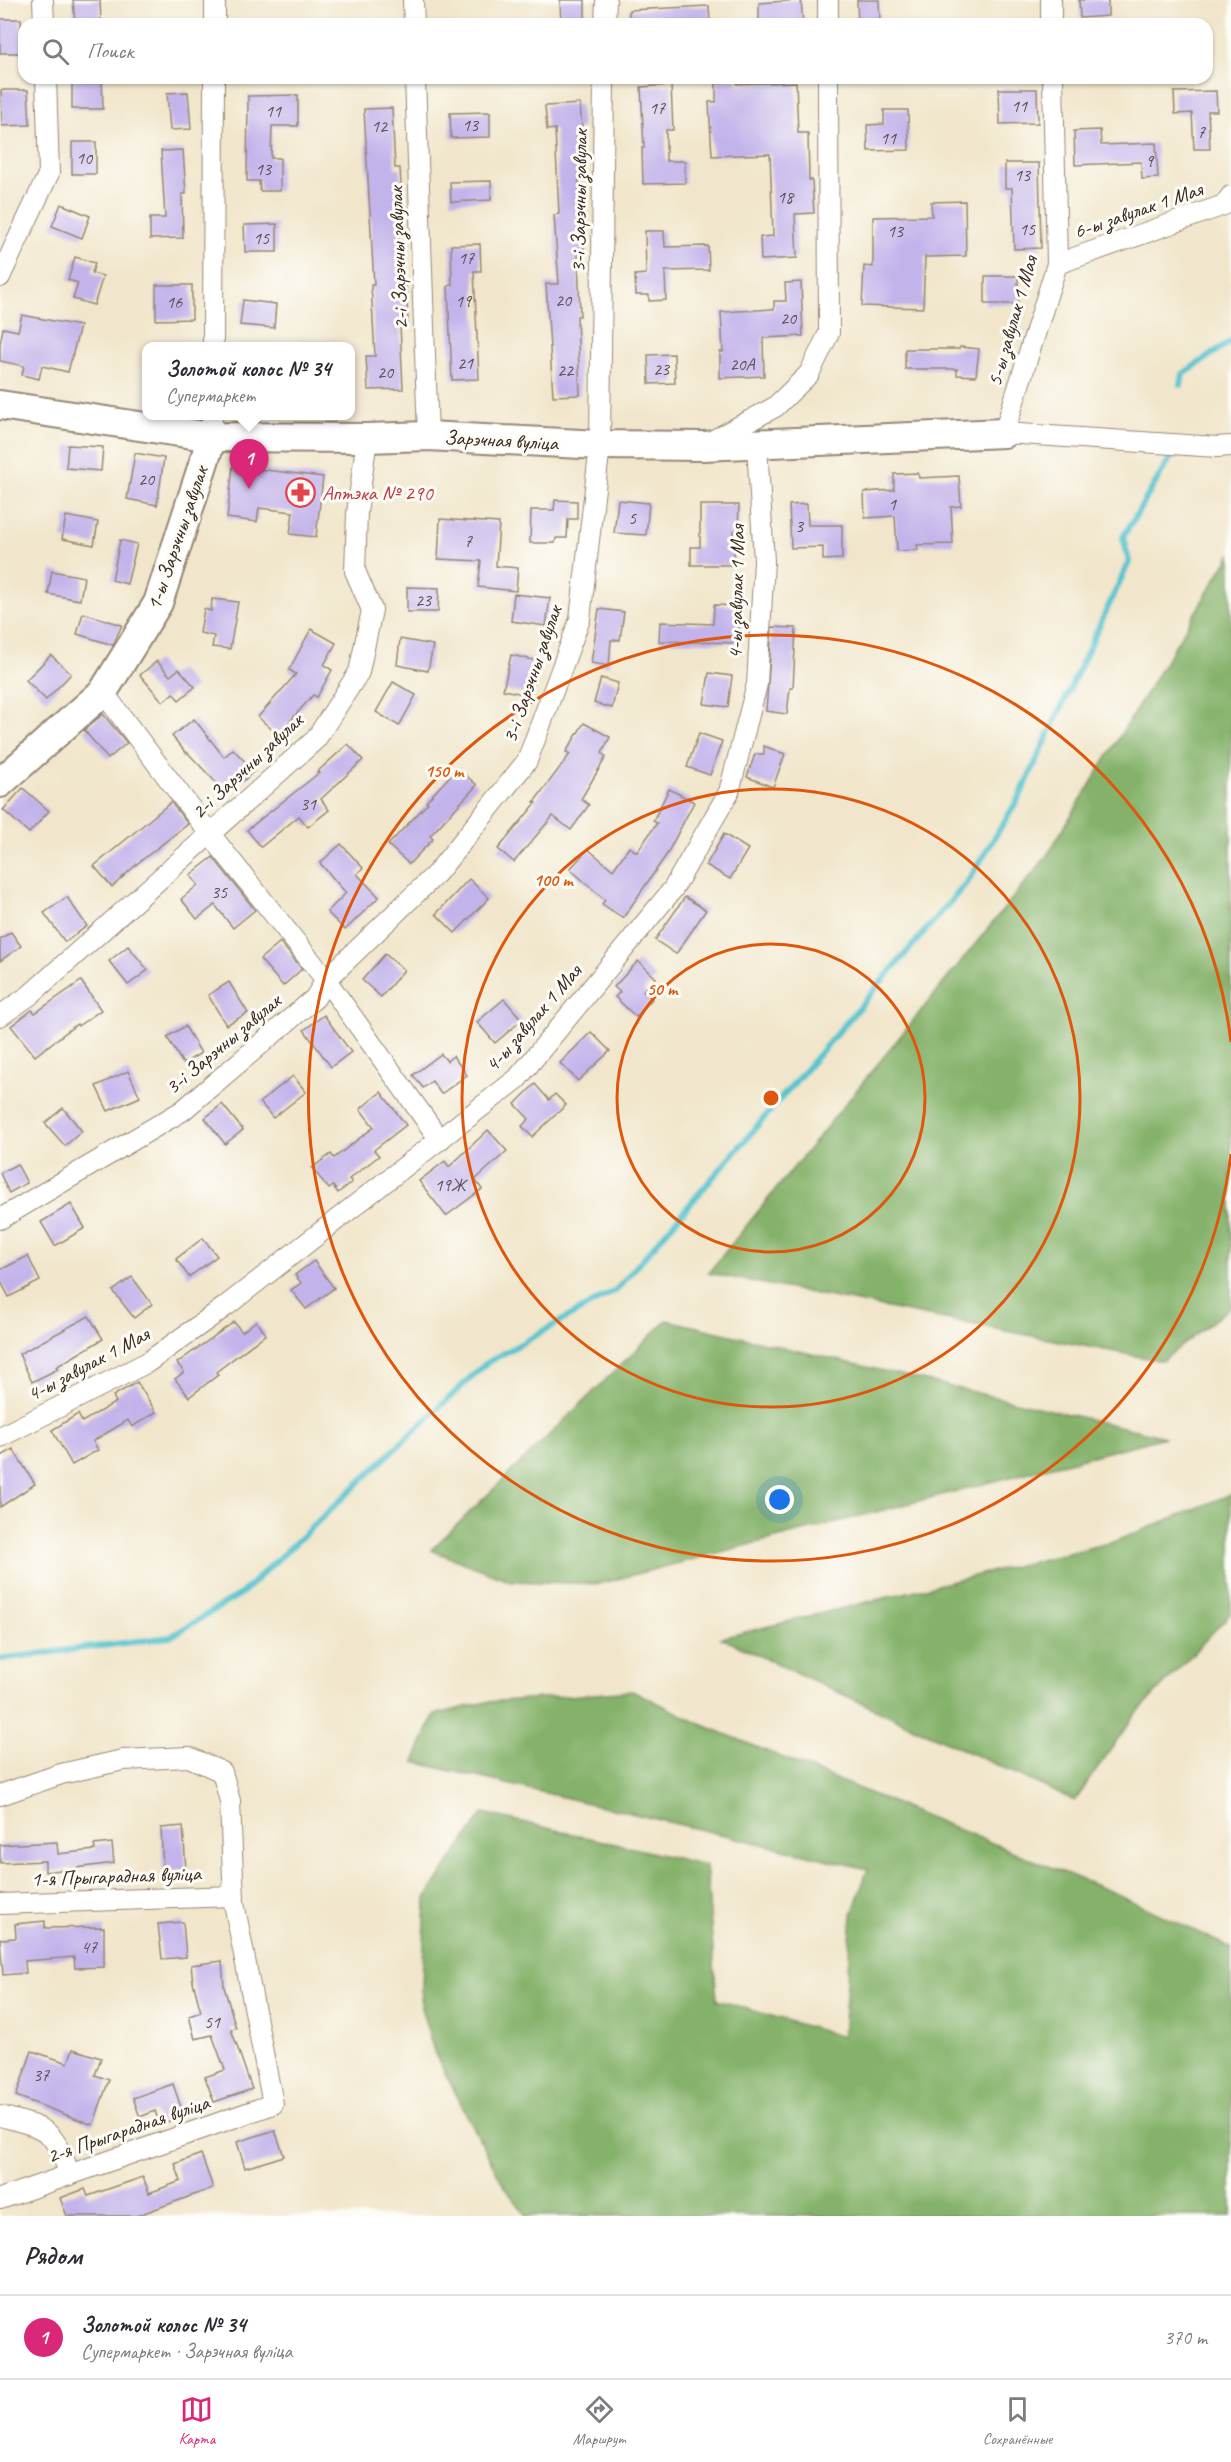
<!DOCTYPE html>
<html lang="ru">
<head>
<meta charset="utf-8">
<style>
  body { margin:0; font-family:Caveat,sans-serif; background:#f7f7f7; color:#2b2b33 }
  .you { position:absolute; left:780px; top:1500px; width:21px; height:21px; margin:-15px; border:4px solid #fff; border-radius:50%; background:#1a73e8; box-shadow:0 0 0 9px #1a73e833 }
  .badge { display:grid; place-items:center; width:39px; height:39px; border-radius:50%; background:#db2777; color:#fff; font-size:20px; font-weight:700 }
  .pin { position:absolute; translate:-50% -50px; filter:drop-shadow(0 2px 3px #0008) }
  .pin::after { content:''; position:absolute; top:32px; width:21px; height:18px; background:inherit; clip-path:polygon(0 0,100% 0,50% 100%) }
  .popup { position:absolute; left:142px; top:342px; width:213px; height:78px; box-sizing:border-box; display:grid; place-content:center; border-radius:12px; background:#fff; filter:drop-shadow(0 2px 4px #0005); font-size:20px; white-space:nowrap; color:#7c7c81 }
  .popup b { font-size:22px; color:#2b2b33 }
  .popup::after { content:''; position:absolute; left:50%; top:100%; margin-left:-12px; border:12px solid transparent; border-top-color:#fff }
  .list { margin:0; padding:0; list-style:none }
  h2 { display:flex; justify-content:space-between; align-items:center; height:78px; margin:0; padding:0 24px; font-size:26px }
  h2 small { font-size:20px; font-weight:400; color:#7c7c81 }
  .list li { display:grid; grid-template-columns:39px 1fr auto; gap:18px; align-items:center; box-sizing:border-box; height:84px; padding:0 24px; border-top:2px solid #e1e1e2 }
  .list b { display:block; font-size:22px; white-space:nowrap }
  .list p { margin:0; font-size:20px; white-space:nowrap; color:#7c7c81 }
  .list em { font-size:20px; font-style:normal; color:#7c7c81 }
  .icon { flex:none; width:33px; height:33px; fill:none; stroke:currentColor; stroke-width:2; stroke-linecap:round; stroke-linejoin:round }
  .map { position:relative; flex:none; width:1231px; height:2216px; overflow:hidden }
  .search { position:absolute; background:#fff; box-shadow:0 2px 4px #0004; left:18px; right:18px; top:18px; height:66px; display:flex; align-items:center; gap:15px; box-sizing:border-box; padding:0 21px; border-radius:18px; color:#7c7c81; font-size:22px }
  .sheet { height:162px; background:#fff }
  nav { display:flex; justify-content:space-around; align-items:center; box-sizing:border-box; height:84px; border-top:2px solid #e1e1e2; background:#fff; font-size:16px; color:#7c7c81 }
  nav a { display:grid; justify-items:center; gap:3px }
  nav .on { color:#db2777 }
  .map>svg:first-child { display:block }
  .forest { fill:#85b26a; stroke:#606e44; stroke-width:1.5 }
  .lines { fill:none; stroke-linecap:round; stroke-linejoin:round }
  .stream { stroke:#57c3cf; stroke-width:6 }
  .building { fill:#c3b3eb }
  .street-casing { stroke:#968874; stroke-width:22 }
  .secondary-casing { stroke:#968874; stroke-width:32 }
  .street { stroke:#fff; stroke-width:20 }
  .secondary { stroke:#fff; stroke-width:28 }
  .ring { fill:none; stroke:#df570d; stroke-width:3 }
  .labels { text-anchor:middle; dominant-baseline:central; stroke-width:6; stroke-linejoin:round; paint-order:stroke }
  .number-label { font-size:18px; fill:#5d4c51 }
  .street-label { font-size:21px; fill:#3b2a1e; stroke:#fdfcf7 }
  .health-label { font-size:21px; fill:#be3a42; stroke:#fdfcf7; text-anchor:start }
  .centre { fill:#df570d; stroke:#fdfcf7; stroke-width:3 }
  .ring-label { font-size:18px; text-anchor:middle; font-weight:bold; fill:#df570d; stroke:#fdfcf7; stroke-width:6; stroke-linejoin:round; paint-order:stroke }
</style>
</head>
<body>
<div class="map">
<svg width="1231" height="2216" viewBox="0 0 1231 2216">
  <rect width="100%" height="100%" fill="#fdfcf7"/>
  <filter id="ink" filterUnits="userSpaceOnUse"><feTurbulence type="fractalNoise" baseFrequency=".0167" numOctaves="2"/><feDisplacementMap in="SourceGraphic" scale="12" xChannelSelector="R" yChannelSelector="G"/><feConvolveMatrix kernelMatrix="1 2 1 2 8 2 1 2 1" color-interpolation-filters="sRGB"/></filter>
  <filter id="wash" filterUnits="userSpaceOnUse"><feTurbulence type="fractalNoise" baseFrequency=".008" numOctaves="4" result="noise"/><feDisplacementMap in="SourceGraphic" scale="24" xChannelSelector="R" yChannelSelector="G"/><feGaussianBlur stdDeviation="1.35" result="paint"/><feColorMatrix in="noise" values="0 0 0 0 0 0 0 0 0 0 0 0 0 0 0 0 0 1.4 0 .05"/><feComposite in="paint" operator="in"/></filter>
  <g filter="url(#wash)">
    <rect width="100%" height="100%" fill="#f1e6cb"/>
    <g class="forest">
      <polygon points="1231,554 1231,1307 1162,1361 708,1273 1046,857"/>
      <polygon points="667,1320 1165,1437 598,1584 511,1581 431,1550"/>
      <polygon points="1231,1494 1231,1613 1134,1716 1075,1801 721,1638 1113,1542"/>
      <polygon points="634,1691 698,1723 1119,1895 1231,1948 1231,2216 526,2216 503,2184 435,2054 421,2008 426,1898 483,1813 706,1865 717,2000 843,2037 852,1914 868,1869 414,1762 434,1715 487,1702"/>
    </g>
    <g class="lines">
      <g class="stream">
        <polyline points="1181,385 1183,374 1231,341"/>
        <polyline points="0,1659 170,1637 242,1593 485,1364 616,1290 968,881 1020,796 1129,562 1123,537 1171,457"/>
      </g>
    </g>
    <g id="blocks">
      <g class="building">
        <polygon points="73,0 100,0 101,24 75,24"/>
        <polygon points="560,0 585,0 585,24 561,24"/>
        <polygon points="801,0 803,24 759,24 759,3"/>
        <polygon points="857,0 879,0 880,24 858,24"/>
        <polygon points="1079,0 1108,0 1108,16 1080,18"/>
        <polygon points="709,6 710,24 629,24 629,10"/>
        <polygon points="0,19 21,19 22,53 0,53"/>
        <polygon points="72,78 102,78 103,109 72,109"/>
        <polygon points="716,78 737,78 737,84 796,82 798,133 808,133 809,180 812,180 814,213 795,214 797,258 761,260 760,237 773,236 770,154 712,156 709,102 716,102"/>
        <polygon points="671,85 673,130 666,130 666,161 685,161 685,183 643,184 642,148 644,148 641,87"/>
        <polygon points="999,89 1037,89 1038,123 1000,124"/>
        <polygon points="1,90 28,90 30,125 2,126"/>
        <polygon points="1216,91 1217,111 1208,111 1210,149 1194,149 1192,113 1175,114 1174,92"/>
        <polygon points="188,92 191,129 170,130 167,93"/>
        <polygon points="298,95 298,126 272,126 271,158 280,158 280,191 260,191 259,181 247,181 248,96"/>
        <polygon points="580,104 582,128 577,128 580,213 582,213 584,253 578,254 580,316 577,316 580,395 553,396 546,284 559,284 554,215 559,214 555,129 547,130 545,106"/>
        <polygon points="392,108 395,168 400,168 402,201 397,201 401,284 406,283 408,323 400,324 403,389 368,390 366,356 375,356 371,285 374,285 364,109"/>
        <polygon points="884,110 908,110 909,150 868,151 867,125 884,124"/>
        <polygon points="490,112 490,137 451,138 450,113"/>
        <polygon points="1100,130 1101,145 1156,143 1158,178 1142,179 1141,162 1075,165 1074,131"/>
        <rect x="72" y="142" width="24" height="32"/>
        <polygon points="183,150 186,194 182,194 183,238 150,239 150,218 165,218 161,151"/>
        <polygon points="1005,163 1039,163 1041,248 1014,249 1012,188 1005,188"/>
        <polygon points="491,181 491,200 451,202 450,182"/>
        <polygon points="965,201 966,256 925,257 923,308 862,306 864,266 873,267 873,217 932,216 931,202"/>
        <polygon points="61,204 90,216 82,238 52,226"/>
        <polygon points="277,224 277,252 245,252 244,225"/>
        <polygon points="645,231 664,231 665,247 708,246 709,270 665,271 666,300 649,301 649,295 636,295 635,275 646,274"/>
        <polygon points="480,244 481,271 474,271 479,379 452,380 448,286 452,285 451,245"/>
        <polygon points="75,257 95,263 92,273 103,276 94,305 73,299 78,283 68,280"/>
        <rect x="985" y="276" width="33" height="28"/>
        <polygon points="801,282 803,336 763,338 764,376 720,378 720,352 723,352 721,312 774,309 774,301 786,301 785,283"/>
        <polygon points="156,285 192,285 192,319 156,320"/>
        <polygon points="243,300 276,304 274,328 240,325"/>
        <polygon points="22,315 80,326 68,372 42,366 39,379 22,375 24,366 0,361 0,344 3,328 18,331"/>
        <polygon points="960,347 979,349 976,376 957,375 957,369 905,369 905,349 959,349"/>
        <polygon points="674,354 675,383 649,384 648,355"/>
        <polygon points="68,445 103,447 101,471 66,468"/>
        <polygon points="135,453 164,458 157,505 127,499"/>
        <polygon points="233,466 323,477 316,537 290,534 293,512 259,508 257,522 227,518"/>
        <polygon points="918,473 919,478 959,476 961,506 951,507 953,544 917,545 918,550 897,551 895,516 865,518 864,492 894,490 894,474"/>
        <polygon points="555,500 577,501 577,519 568,519 567,538 556,538 555,543 530,543 531,510 554,510"/>
        <polygon points="618,500 649,503 646,535 614,533"/>
        <polygon points="807,504 808,525 842,525 842,559 823,560 823,547 791,548 789,505"/>
        <polygon points="700,505 739,505 738,531 734,531 734,565 691,565 691,547 700,547"/>
        <polygon points="66,516 98,522 94,545 62,539"/>
        <polygon points="440,519 499,523 496,566 518,568 516,591 478,587 481,561 438,559"/>
        <polygon points="120,540 137,544 127,584 112,580"/>
        <polygon points="52,571 84,577 80,600 48,594"/>
        <polygon points="407,587 439,588 438,612 407,612"/>
        <polygon points="514,594 550,598 546,626 511,621"/>
        <polygon points="212,599 238,602 230,649 212,647 214,636 200,633 204,609 211,611"/>
        <polygon points="714,605 740,606 739,643 659,641 660,622 713,624"/>
        <polygon points="599,609 624,612 620,640 611,640 609,666 591,663"/>
        <polygon points="83,613 122,625 113,645 77,634"/>
        <polygon points="772,627 796,628 793,688 790,688 787,714 766,711"/>
        <polygon points="311,629 336,643 324,665 332,670 317,697 313,695 278,735 258,717 296,674 289,670"/>
        <polygon points="400,639 433,645 428,671 397,665"/>
        <polygon points="51,655 71,674 46,700 26,680"/>
        <polygon points="511,655 538,661 533,686 527,684 523,694 503,690"/>
        <polygon points="157,661 170,676 179,669 195,687 179,700 173,693 163,702 140,675"/>
        <polygon points="709,673 732,676 728,707 704,704"/>
        <polygon points="601,678 618,683 612,708 594,703"/>
        <polygon points="393,682 416,695 399,726 376,712"/>
        <polygon points="103,714 127,743 108,759 84,730"/>
        <polygon points="194,719 224,757 233,749 254,771 242,782 237,776 222,789 187,752 186,753 172,736"/>
        <polygon points="584,723 610,737 602,753 606,757 581,799 589,805 571,830 553,816 514,862 498,849 536,803 534,802 570,754 566,752"/>
        <polygon points="699,733 722,741 710,775 687,767"/>
        <polygon points="348,744 363,760 321,799 329,810 308,827 299,816 261,847 247,830 319,773 317,772"/>
        <polygon points="764,746 785,754 773,787 747,777 755,754 764,754"/>
        <polygon points="457,768 477,785 430,836 433,839 409,864 388,845 428,803 426,802"/>
        <polygon points="23,788 49,811 29,833 3,810"/>
        <polygon points="669,789 694,802 667,854 623,918 602,904 605,900 570,869 588,849 613,870 629,847 637,852 657,823 653,821"/>
        <polygon points="171,802 188,824 138,863 112,887 94,866"/>
        <polygon points="724,834 748,849 730,879 706,865"/>
        <polygon points="341,844 363,868 357,874 379,897 345,930 327,912 346,893 320,863"/>
        <polygon points="213,857 255,910 233,928 215,905 197,919 181,899 198,885 190,875"/>
        <polygon points="469,879 489,898 455,933 436,914"/>
        <polygon points="67,897 87,926 65,942 44,913"/>
        <polygon points="685,897 706,910 676,954 655,940"/>
        <polygon points="11,932 21,946 0,961 0,939"/>
        <polygon points="280,942 302,969 283,986 260,959"/>
        <polygon points="128,946 148,970 128,985 109,961"/>
        <polygon points="385,954 404,970 381,997 362,980"/>
        <polygon points="638,961 656,978 643,991 652,999 636,1017 615,997 620,992 614,987"/>
        <polygon points="81,981 101,1010 78,1026 77,1024 35,1056 11,1026 32,1010 35,1013"/>
        <polygon points="229,982 248,1013 226,1025 208,995"/>
        <polygon points="504,999 522,1020 495,1043 477,1022"/>
        <polygon points="324,1015 351,1052 331,1067 304,1030"/>
        <polygon points="185,1026 201,1053 183,1064 167,1037"/>
        <polygon points="591,1032 610,1051 578,1081 560,1063"/>
        <polygon points="441,1054 447,1061 453,1056 467,1075 441,1094 432,1081 423,1088 413,1075"/>
        <polygon points="128,1071 140,1097 108,1111 96,1086"/>
        <polygon points="293,1076 306,1092 273,1118 260,1102"/>
        <polygon points="535,1084 549,1100 555,1094 566,1105 532,1137 522,1126 529,1119 515,1104"/>
        <polygon points="381,1092 406,1125 374,1150 379,1156 349,1179 352,1182 338,1193 333,1186 329,1189 312,1168 331,1154 334,1158 374,1127 360,1109"/>
        <polygon points="222,1104 243,1130 225,1144 205,1118"/>
        <polygon points="63,1108 82,1131 65,1146 45,1123"/>
        <polygon points="488,1130 507,1151 475,1180 482,1189 446,1216 419,1181 445,1161 449,1167"/>
        <polygon points="17,1164 27,1183 9,1193 0,1173"/>
        <polygon points="71,1204 85,1228 55,1246 41,1222"/>
        <polygon points="203,1238 217,1256 189,1277 176,1259"/>
        <polygon points="28,1256 40,1281 9,1297 0,1280 0,1270"/>
        <polygon points="314,1261 334,1288 306,1309 291,1290 301,1283 295,1275"/>
        <polygon points="132,1277 152,1304 134,1318 113,1291"/>
        <polygon points="89,1316 103,1339 56,1367 58,1369 32,1382 19,1354"/>
        <polygon points="256,1321 266,1334 216,1372 218,1375 189,1397 175,1379 184,1372 177,1363 234,1322 242,1332"/>
        <polygon points="137,1382 156,1412 132,1427 128,1420 93,1441 98,1450 72,1465 52,1430 78,1414 82,1422 116,1402 113,1396"/>
        <polygon points="13,1449 35,1484 0,1507 0,1457"/>
        <polygon points="183,1826 186,1870 163,1871 161,1828"/>
        <polygon points="57,1842 58,1854 95,1850 94,1845 112,1843 114,1863 45,1872 45,1861 0,1863 0,1845"/>
        <polygon points="45,1921 45,1928 104,1927 104,1967 75,1968 74,1957 25,1961 26,1973 3,1975 0,1939 16,1938 15,1924"/>
        <polygon points="183,1922 186,1957 162,1959 158,1924"/>
        <polygon points="222,1961 224,1987 236,2028 231,2029 252,2089 214,2102 205,2077 225,2070 212,2035 195,2039 189,2016 201,2012 193,1982 191,1965"/>
        <polygon points="73,2049 101,2058 95,2075 109,2080 93,2125 16,2096 32,2051 68,2063"/>
        <polygon points="173,2084 184,2116 160,2124 155,2111 140,2117 133,2098"/>
        <polygon points="275,2130 284,2156 245,2168 237,2142"/>
        <polygon points="201,2154 213,2188 136,2216 67,2216 60,2198 85,2189 88,2196 143,2177 149,2193 181,2181 175,2164"/>
      </g>
    </g>
  </g>
  <g filter="url(#ink)">
    <use href="#blocks" fill-opacity="0" stroke="#968874" stroke-width="1.5"/>
    <g class="lines">
      <defs>
        <g id="street">
          <polyline points="43,0 44,24"/>
          <polyline points="413,0 414,24"/>
          <polyline points="828,0 828,24"/>
          <polyline points="1051,0 1051,24"/>
          <polyline points="215,24 215,0"/>
          <polyline points="605,24 606,0"/>
          <polyline points="415,78 428,436"/>
          <polyline points="1053,78 1057,264 1004,433 1217,447 1231,446"/>
          <polyline points="1057,264 1224,205 1231,196"/>
          <polyline points="0,277 49,173 46,78"/>
          <polyline points="213,346 214,78"/>
          <polyline points="212,437 212,416"/>
          <polyline points="708,443 775,407 809,374 829,333 828,78"/>
          <polyline points="103,692 210,834 326,980 440,1140"/>
          <polyline points="0,1016 30,995 316,739 359,672 372,610 355,571 357,513 367,438"/>
          <polyline points="0,1219 182,1111 315,998 326,980 437,873 527,761 580,619 600,445 604,78"/>
          <polyline points="0,1437 148,1362 226,1306 517,1079 673,889 729,792 757,684 764,561 757,445"/>
          <polyline points="0,1795 61,1774 123,1760 189,1757 222,1772 230,1801 234,1903 273,2104 0,2199"/>
          <polyline points="0,1904 234,1896"/>
          <path d="M0,2116C48,2129 52,2127 70,2175"/>
        </g>
        <g id="secondary">
          <polyline points="0,405 212,437 367,438 428,436 600,445 703,446 1004,433"/>
          <polyline points="0,783 103,692 158,603 212,437"/>
        </g>
      </defs>
      <use href="#street" class="street-casing"/>
      <use href="#secondary" class="secondary-casing"/>
      <use href="#street" class="street"/>
      <use href="#secondary" class="secondary"/>
    </g>
  </g>
  <g class="ring">
    <circle cx="771" cy="1098" r="154"/>
    <circle cx="771" cy="1098" r="309"/>
    <path d="M1231 1154A463 463 0 1 1 1231 1042"/>
  </g>
  <defs>
    <symbol id="pharmacy-ring" viewBox="-11 -11 22 22"><circle r="9.5" fill="#fdfcf7" stroke="#e0444e" stroke-width="1.5"/><path d="M-2-6h4v4h4v4h-4v4h-4v-4h-4v-4h4Z" fill="#e0444e"/></symbol>
  </defs>
  <g fill-rule="evenodd">
    <use href="#pharmacy-ring" x="284" y="476" width="33" height="33"/>
  </g>
  <g class="labels">
    <g class="number-label">
      <text x="1019" y="106">11</text>
      <text x="657" y="108">17</text>
      <text x="273" y="111">11</text>
      <text x="470" y="125">13</text>
      <text x="379" y="126">12</text>
      <text x="1201" y="132">7</text>
      <text x="888" y="138">11</text>
      <text x="84" y="158">10</text>
      <text x="1149" y="161">9</text>
      <text x="263" y="169">13</text>
      <text x="1022" y="175">13</text>
      <text x="785" y="197">18</text>
      <text x="1027" y="229">15</text>
      <text x="895" y="231">13</text>
      <text x="261" y="238">15</text>
      <text x="466" y="258">17</text>
      <text x="563" y="300">20</text>
      <text x="463" y="301">19</text>
      <text x="174" y="302">16</text>
      <text x="788" y="318">20</text>
      <text x="465" y="363">21</text>
      <text x="742" y="364">20А</text>
      <text x="661" y="369">23</text>
      <text x="565" y="370">22</text>
      <text x="385" y="372">20</text>
      <text x="146" y="479">20</text>
      <text x="892" y="504">1</text>
      <text x="632" y="518">5</text>
      <text x="799" y="526">3</text>
      <text x="468" y="541">7</text>
      <text x="423" y="600">23</text>
      <text x="308" y="804">31</text>
      <text x="219" y="892">35</text>
      <text x="450" y="1185">19Ж</text>
      <text x="89" y="1947">47</text>
      <text x="212" y="2022">51</text>
      <text x="41" y="2075">37</text>
    </g>
    <g class="street-label">
      <text transform="translate(579 201) rotate(-89)">3-і Зарэчны завулак</text>
      <text transform="translate(1138 210) rotate(-19)">6-ы завулак 1 Мая</text>
      <text transform="translate(398 258) rotate(-92)">2-і Зарэчны завулак</text>
      <text transform="translate(1012 321) rotate(-74)">5-ы завулак 1 Мая</text>
      <text transform="translate(501 440) rotate(3)">Зарэчная вуліца</text>
      <text transform="translate(177 538) rotate(-71)">1-ы Зарэчны завулак</text>
      <text transform="translate(736 592) rotate(-89)">4-ы завулак 1 Мая</text>
      <text transform="translate(532 674) rotate(-71)">3-і Зарэчны завулак</text>
      <text transform="translate(247 766) rotate(-43)">2-і Зарэчны завулак</text>
      <text transform="translate(533 1018) rotate(-49)">4-ы завулак 1 Мая</text>
      <text transform="translate(223 1044) rotate(-40)">3-і Зарэчны завулак</text>
      <text transform="translate(88 1364) rotate(-28)">4-ы завулак 1 Мая</text>
      <text transform="translate(116 1876) rotate(-2)">1-я Прыгарадная вуліца</text>
      <text transform="translate(128 2129) rotate(-19)">2-я Прыгарадная вуліца</text>
    </g>
    <g class="health-label">
      <text x="322" y="493">Аптэка № 290</text>
    </g>
  </g>
  <circle cx="771" cy="1098" r="9" class="centre"/>
  <g class="ring-label">
    <text x="444" y="777">150 m</text>
    <text x="553" y="886">100 m</text>
    <text x="662" y="995">50 m</text>
  </g>
</svg>
<div class="you"></div>
<div class="pin badge" style="left:249px;top:489px">1</div>
<div class="popup"><b>Золотой колос № 34</b>Супермаркет</div>
<div class="search"><svg class="icon" aria-label="search" viewBox="0 0 24 24"><circle cx="10" cy="10" r="6"/><path d="M15 15l6 6"/></svg>Поиск</div>
</div>
<section class="sheet">
<h2>Рядом<small></small></h2>
<ul class="list">
<li><span class="badge">1</span><div><b>Золотой колос № 34</b><p>Супермаркет · Зарэчная вуліца</p></div><em>370 m</em></li>
</ul>
</section>
<nav>
<a class="on"><svg class="icon" aria-label="map" viewBox="0 0 24 24"><path d="M3 6l6-2 6 2 6-2v14l-6 2-6-2-6 2zM9 4v14M15 6v14"/></svg>Карта</a>
<a><svg class="icon" aria-label="directions" viewBox="0 0 24 24"><path d="M12 3l9 9-9 9-9-9zM9 14v-3h6M13 9l2 2-2 2"/></svg>Маршрут</a>
<a><svg class="icon" aria-label="saved" viewBox="0 0 24 24"><path d="M7 4h10v16l-5-4-5 4z"/></svg>Сохранённые</a>
</nav>
</body>
</html>
